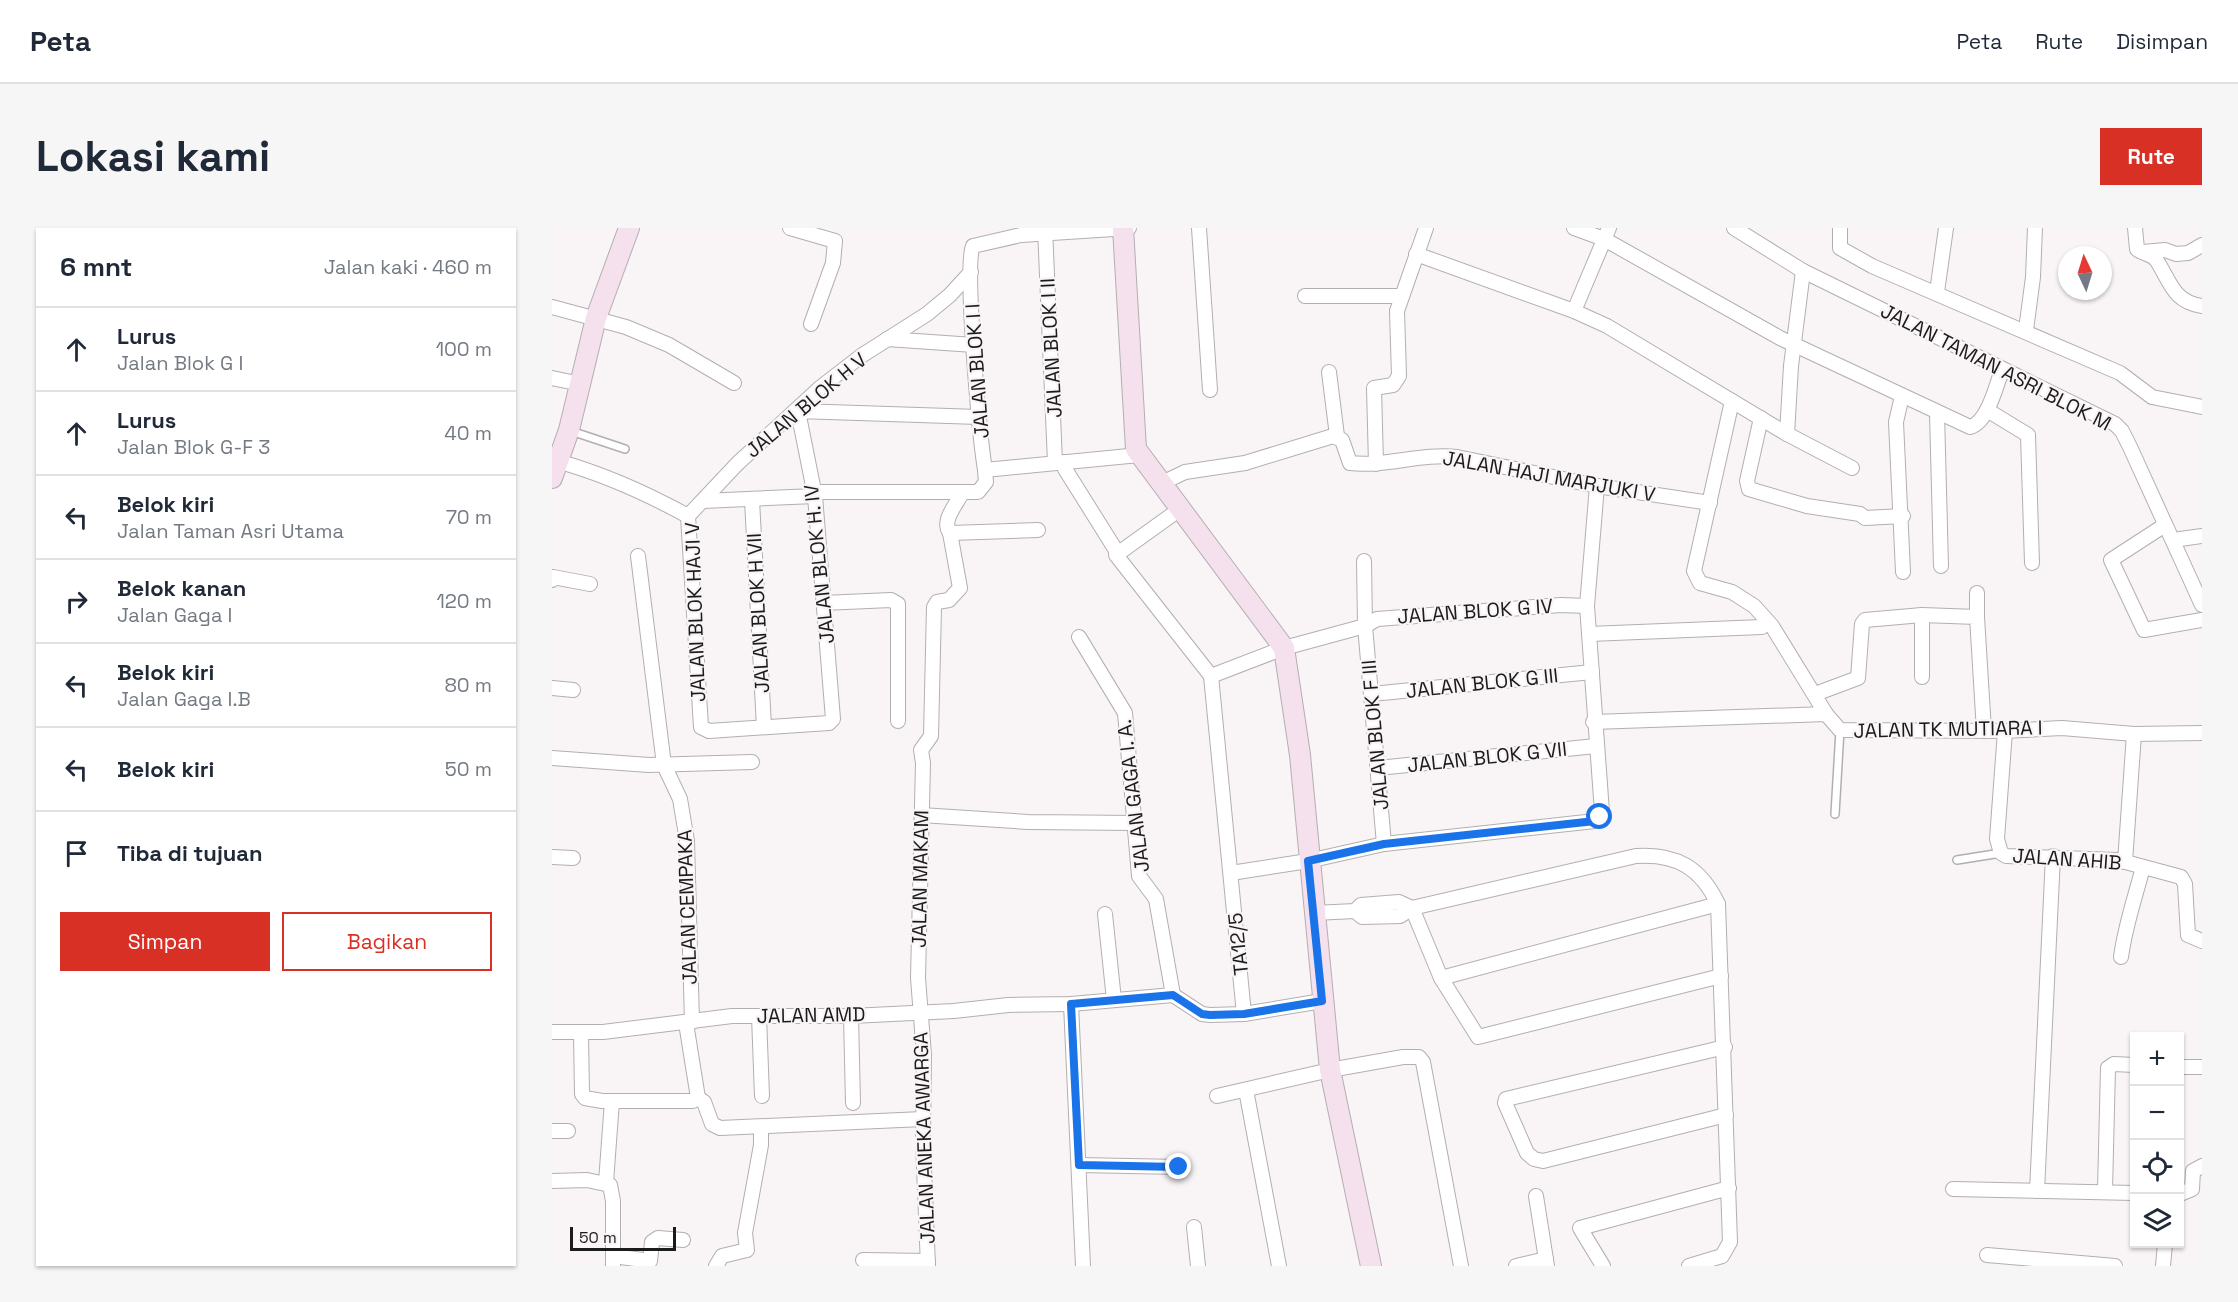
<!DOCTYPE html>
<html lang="id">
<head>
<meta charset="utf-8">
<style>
  body { margin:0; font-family:"Space Grotesk",sans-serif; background:#f6f6f7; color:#1f2937 }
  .controls { position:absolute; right:18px; bottom:18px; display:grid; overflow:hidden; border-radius:0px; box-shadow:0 2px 4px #0004 }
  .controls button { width:54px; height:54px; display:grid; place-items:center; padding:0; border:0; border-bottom:2px solid #e0e1e3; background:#fff; color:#1f2937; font:30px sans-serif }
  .compass { position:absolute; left:1506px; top:18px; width:54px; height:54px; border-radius:50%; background:#fff; box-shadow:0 2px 4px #0004; rotate:356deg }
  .scale { position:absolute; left:18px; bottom:15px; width:106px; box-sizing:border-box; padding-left:6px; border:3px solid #1c1b1b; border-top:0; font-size:16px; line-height:21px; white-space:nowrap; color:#1c1b1b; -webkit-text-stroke:4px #f9f4f5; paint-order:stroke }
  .stop { position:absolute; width:18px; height:18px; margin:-14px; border:4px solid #1a73e8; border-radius:50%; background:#fff }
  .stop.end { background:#1a73e8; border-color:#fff; box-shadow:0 2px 6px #0008 }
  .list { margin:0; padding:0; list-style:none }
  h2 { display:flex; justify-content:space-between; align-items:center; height:78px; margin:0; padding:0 24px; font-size:26px }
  h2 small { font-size:20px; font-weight:400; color:#747a83 }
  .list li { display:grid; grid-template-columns:39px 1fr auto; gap:18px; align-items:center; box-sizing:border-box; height:84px; padding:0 24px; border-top:2px solid #e0e1e3 }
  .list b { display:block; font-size:22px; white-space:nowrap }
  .list p { margin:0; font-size:20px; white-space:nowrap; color:#747a83 }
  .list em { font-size:20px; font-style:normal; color:#747a83 }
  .actions { display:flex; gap:12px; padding:18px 24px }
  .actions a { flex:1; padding:14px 0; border:2px solid #d93025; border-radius:0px; text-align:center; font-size:21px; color:#d93025 }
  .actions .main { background:#d93025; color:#fff }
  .icon { flex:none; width:33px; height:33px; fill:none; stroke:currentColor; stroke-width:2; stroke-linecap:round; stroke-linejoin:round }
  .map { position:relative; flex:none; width:1650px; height:1038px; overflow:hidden; border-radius:0px }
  header { display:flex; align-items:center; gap:36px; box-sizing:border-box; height:84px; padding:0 30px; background:#fff; border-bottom:2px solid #e0e1e3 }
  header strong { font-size:28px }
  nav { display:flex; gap:33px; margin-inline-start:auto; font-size:21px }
  .intro { display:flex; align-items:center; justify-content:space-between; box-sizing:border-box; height:144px; padding:0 36px }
  h1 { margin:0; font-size:42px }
  .button { padding:15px 27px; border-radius:0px; background:#d93025; color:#fff; font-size:21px; font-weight:700 }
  main { display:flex; gap:36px; padding:0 36px }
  aside { flex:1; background:#fff; border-radius:0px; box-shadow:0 2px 4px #0004 }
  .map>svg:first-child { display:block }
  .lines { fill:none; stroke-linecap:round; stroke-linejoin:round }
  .lane-casing { stroke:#b4afaf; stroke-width:10 }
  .street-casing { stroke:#b4afaf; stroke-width:16 }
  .secondary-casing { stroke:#b4afaf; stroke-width:22 }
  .lane { stroke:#fff; stroke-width:7 }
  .street { stroke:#fff; stroke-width:14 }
  .secondary { stroke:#f5e0ee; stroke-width:20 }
  .route { stroke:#1a73e8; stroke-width:8 }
  .labels { text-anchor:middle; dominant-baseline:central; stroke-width:4.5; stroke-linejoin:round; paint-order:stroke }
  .street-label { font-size:20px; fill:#1c1b1b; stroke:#f9f4f5 }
</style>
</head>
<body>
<header>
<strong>Peta</strong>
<nav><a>Peta</a><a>Rute</a><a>Disimpan</a></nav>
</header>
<div class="intro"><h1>Lokasi kami</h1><a class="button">Rute</a></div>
<main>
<aside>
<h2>6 mnt<small>Jalan kaki · 460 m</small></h2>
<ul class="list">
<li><svg class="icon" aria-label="ahead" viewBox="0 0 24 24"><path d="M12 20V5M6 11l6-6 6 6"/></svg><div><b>Lurus</b><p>Jalan Blok G I</p></div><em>100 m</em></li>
<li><svg class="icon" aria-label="ahead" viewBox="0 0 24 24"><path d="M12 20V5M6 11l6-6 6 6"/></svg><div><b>Lurus</b><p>Jalan Blok G-F 3</p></div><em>40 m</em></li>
<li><svg class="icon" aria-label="left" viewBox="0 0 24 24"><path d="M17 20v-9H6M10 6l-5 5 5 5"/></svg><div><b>Belok kiri</b><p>Jalan Taman Asri Utama</p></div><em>70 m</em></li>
<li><svg class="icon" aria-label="right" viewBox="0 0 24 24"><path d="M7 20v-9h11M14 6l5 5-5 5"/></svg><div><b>Belok kanan</b><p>Jalan Gaga I</p></div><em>120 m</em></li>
<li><svg class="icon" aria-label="left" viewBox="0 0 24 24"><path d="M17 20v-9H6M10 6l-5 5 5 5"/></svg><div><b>Belok kiri</b><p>Jalan Gaga I.B</p></div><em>80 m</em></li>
<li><svg class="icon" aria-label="left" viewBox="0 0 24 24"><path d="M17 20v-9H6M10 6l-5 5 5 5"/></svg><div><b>Belok kiri</b></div><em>50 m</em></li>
<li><svg class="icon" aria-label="arrive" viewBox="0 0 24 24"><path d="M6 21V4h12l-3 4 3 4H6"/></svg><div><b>Tiba di tujuan</b></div></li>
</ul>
<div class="actions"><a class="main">Simpan</a><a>Bagikan</a></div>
</aside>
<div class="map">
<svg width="1650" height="1038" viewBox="0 0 1650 1038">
  <rect width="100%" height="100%" fill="#f9f4f5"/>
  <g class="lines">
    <defs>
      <g id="lane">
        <polyline points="19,203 73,221"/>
        <polyline points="1283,586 1288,502"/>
        <polyline points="1405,632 1449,625"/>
      </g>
      <g id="street">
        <polyline points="238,0 283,13 281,35 259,96"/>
        <polyline points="493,0 503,235"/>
        <polyline points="647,0 658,162"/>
        <path d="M1022,0L1052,11L1228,110L1418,199C1436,194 1444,158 1450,142"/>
        <polyline points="1182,0 1251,43 1563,196 1570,203 1578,219 1650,377"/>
        <polyline points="1288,0 1288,20 1320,38 1568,145 1600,169 1650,179"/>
        <path d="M1583,0L1585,21C1591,26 1601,26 1605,33C1618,53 1621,74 1650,78"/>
        <polyline points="1591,24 1613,22 1624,26 1636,25 1650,17"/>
        <polyline points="864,26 1022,83 1055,98 1235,206 1300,240"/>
        <polyline points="419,44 398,67 375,86 309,128 269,159 186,235 136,288 149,499 157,503 277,495 281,491 263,268 246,183 427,189"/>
        <polyline points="1385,64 1394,0"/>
        <polyline points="753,68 849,68"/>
        <polyline points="0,79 74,99 117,117 182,155"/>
        <polyline points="1022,83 1057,0"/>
        <polyline points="1474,102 1481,49 1483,0"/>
        <polyline points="335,111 422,117"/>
        <polyline points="777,144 785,208"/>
        <polyline points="0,150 29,156"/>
        <polyline points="1350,168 1344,194 1351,344"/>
        <polyline points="1180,173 1142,343 1148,355 1180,364 1202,378 1220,398 1274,486"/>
        <polyline points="1435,182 1476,207 1480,335"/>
        <polyline points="1385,185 1389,338"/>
        <polyline points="1209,190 1195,253 1197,261 1255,278 1308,286 1313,290 1351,288"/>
        <polyline points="1235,206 1239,138 1251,43"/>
        <path d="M5,233C52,246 94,265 136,288"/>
        <polyline points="513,234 513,241 565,324"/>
        <polyline points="824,236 822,160 841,157 847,148 845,83 874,0"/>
        <path d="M433,242C428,211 412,38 421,18L469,7L577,0"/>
        <path d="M610,255L633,244L693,235L781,208L790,212L798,235C834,239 869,225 905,229L1045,258L1158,275"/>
        <polyline points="262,264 426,264 434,254 433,242 587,227"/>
        <path d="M410,265C404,277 389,293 398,305L486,302"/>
        <polyline points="200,272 212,499"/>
        <polyline points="151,273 263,268"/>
        <polyline points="628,281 564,327 659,448"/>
        <polyline points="1613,297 1559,332 1592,402 1650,392"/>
        <polyline points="1621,312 1650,308"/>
        <polyline points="86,328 112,537 128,571 135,613 140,794"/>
        <polyline points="812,333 813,398 832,616"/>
        <polyline points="0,352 1,349 38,356"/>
        <polyline points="1425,365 1425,389"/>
        <polyline points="271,375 339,372 346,376 346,493"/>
        <polyline points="1370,387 1370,449"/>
        <polyline points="1037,406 1210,399"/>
        <polyline points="527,409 573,485 587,648 604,671 621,767"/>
        <polyline points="659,448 732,420 813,398 825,391 1009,377 1035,378"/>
        <polyline points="659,448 692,786"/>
        <polyline points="0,460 21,462"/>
        <polyline points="820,466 1040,444"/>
        <polyline points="1263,466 1306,450 1310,396 1313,392 1370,387 1425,389 1432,503"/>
        <polyline points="1041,494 1274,486 1288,502 1453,503 1510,500 1582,506 1650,505"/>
        <polyline points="1453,503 1445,611 1449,625 1454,628 1566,632 1629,649 1633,656 1636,707 1650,713"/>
        <polyline points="0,530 97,537 200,534"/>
        <polyline points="826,540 1044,518"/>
        <polyline points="369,587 476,594 583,595"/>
        <polyline points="0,629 21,630"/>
        <polyline points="1573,634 1582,506"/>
        <polyline points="679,645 756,633 832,616 1043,593 1050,584 1035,378 1045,258"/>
        <path d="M803,683L810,689L848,688L860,680L1084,628C1124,625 1149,640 1166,676L1178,1014L1170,1028L1137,1038"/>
        <polyline points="762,685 803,683 809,677 847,674 860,680 889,750 926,809 1169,748"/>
        <polyline points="553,686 562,772"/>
        <path d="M1569,729C1573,698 1583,670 1591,639"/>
        <polyline points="889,750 1166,676"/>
        <polyline points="519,776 531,1038"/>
        <polyline points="207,788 210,868"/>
        <polyline points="299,788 301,875"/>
        <polyline points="134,795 146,870"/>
        <polyline points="0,804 51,804 180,788 299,788 402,783 456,777 519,776 621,767 650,786 658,787 692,786 770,773"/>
        <polyline points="29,805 30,866 33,870 50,873 141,873 146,870"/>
        <polyline points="1173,819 954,871 953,875 975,925 982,931 991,933 1174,887"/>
        <polyline points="1628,839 1650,839"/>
        <polyline points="694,862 727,1038"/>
        <polyline points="665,868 778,842 851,829 867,829 871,834 909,1038"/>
        <polyline points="146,870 152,874 160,896 168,900 371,891"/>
        <polyline points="0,903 16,903"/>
        <polyline points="527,937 627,939"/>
        <polyline points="0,953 35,952 58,957 61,973 61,1038"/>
        <polyline points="54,954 60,873"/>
        <polyline points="1401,961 1582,965"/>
        <polyline points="1553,962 1556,840 1562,836 1582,837"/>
        <polyline points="1485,963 1501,628"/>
        <polyline points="1628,966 1640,961 1641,943 1650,938"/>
        <polyline points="984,968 995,1038"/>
        <polyline points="642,999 646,1038"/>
        <polyline points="1435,1027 1563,1038"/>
        <polyline points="61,1028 98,1033 100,1014 106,1010 131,1012"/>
        <polyline points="311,1032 376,1033"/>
        <polyline points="164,1038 170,1028 195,1022 193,1005 209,917 209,899"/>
        <polyline points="376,1038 371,915 372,827 366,750 371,535 369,522 379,508 382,379 385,374 397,372 408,360 398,305"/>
        <polyline points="964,1038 994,1031"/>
        <polyline points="1051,1038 1028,1000 1177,960"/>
        <polyline points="1611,1038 1613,1016"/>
      </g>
      <g id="secondary">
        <polyline points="571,0 584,221 732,420 748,527 778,842 819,1038"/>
        <polyline points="0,250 17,202 44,90 77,0"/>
      </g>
    </defs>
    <use href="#lane" class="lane-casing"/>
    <use href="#street" class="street-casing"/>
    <use href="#secondary" class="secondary-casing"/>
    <use href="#lane" class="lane"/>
    <use href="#street" class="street"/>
    <use href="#secondary" class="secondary"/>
  </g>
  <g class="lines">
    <polyline class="route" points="627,939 527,937 519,776 621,767 650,786 658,787 692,786 770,773 756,633 832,616 1043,593 1048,589"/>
  </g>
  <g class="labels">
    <g class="street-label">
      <text transform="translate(499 120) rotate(-93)">JALAN BLOK I II</text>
      <text transform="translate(1444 139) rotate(27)">JALAN TAMAN ASRI BLOK M</text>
      <text transform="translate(425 143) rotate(-94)">JALAN BLOK I I</text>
      <text transform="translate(254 177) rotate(-40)">JALAN BLOK H V</text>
      <text transform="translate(997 248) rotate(10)">JALAN HAJI MARJUKI V</text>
      <text transform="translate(267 336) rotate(-96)">JALAN BLOK H. IV</text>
      <text transform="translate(923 383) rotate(-4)">JALAN BLOK G IV</text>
      <text transform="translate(143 384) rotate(-92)">JALAN BLOK HAJI V</text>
      <text transform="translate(206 385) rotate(-93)">JALAN BLOK H VII</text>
      <text transform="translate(930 455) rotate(-6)">JALAN BLOK G III</text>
      <text transform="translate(1396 501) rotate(-1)">JALAN TK MUTIARA I</text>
      <text transform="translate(823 507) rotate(-95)">JALAN BLOK F III</text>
      <text transform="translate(935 529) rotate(-6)">JALAN BLOK G VII</text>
      <text transform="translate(581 568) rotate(-97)">JALAN GAGA I. A.</text>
      <text transform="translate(1515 631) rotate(4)">JALAN AHIB</text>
      <text transform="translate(368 651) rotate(-89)">JALAN MAKAM</text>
      <text transform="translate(135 679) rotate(-92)">JALAN CEMPAKA</text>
      <text transform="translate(686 716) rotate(-96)">TA12/5</text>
      <text transform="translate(259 787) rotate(-1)">JALAN AMD</text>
      <text transform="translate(372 910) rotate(-92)">JALAN ANEKA AWARGA</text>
    </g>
  </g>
</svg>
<div class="controls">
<button>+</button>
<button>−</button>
<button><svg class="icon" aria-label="locate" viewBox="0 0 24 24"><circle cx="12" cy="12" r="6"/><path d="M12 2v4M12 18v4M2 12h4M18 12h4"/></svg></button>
<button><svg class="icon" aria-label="layers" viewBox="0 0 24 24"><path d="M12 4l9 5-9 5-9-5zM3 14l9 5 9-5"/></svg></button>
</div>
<svg class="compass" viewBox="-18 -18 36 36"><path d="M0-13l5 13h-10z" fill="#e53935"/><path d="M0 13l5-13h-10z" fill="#747a83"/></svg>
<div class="scale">50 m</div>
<div class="stop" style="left:1048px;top:589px"></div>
<div class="stop end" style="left:627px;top:939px"></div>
</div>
</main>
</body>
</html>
